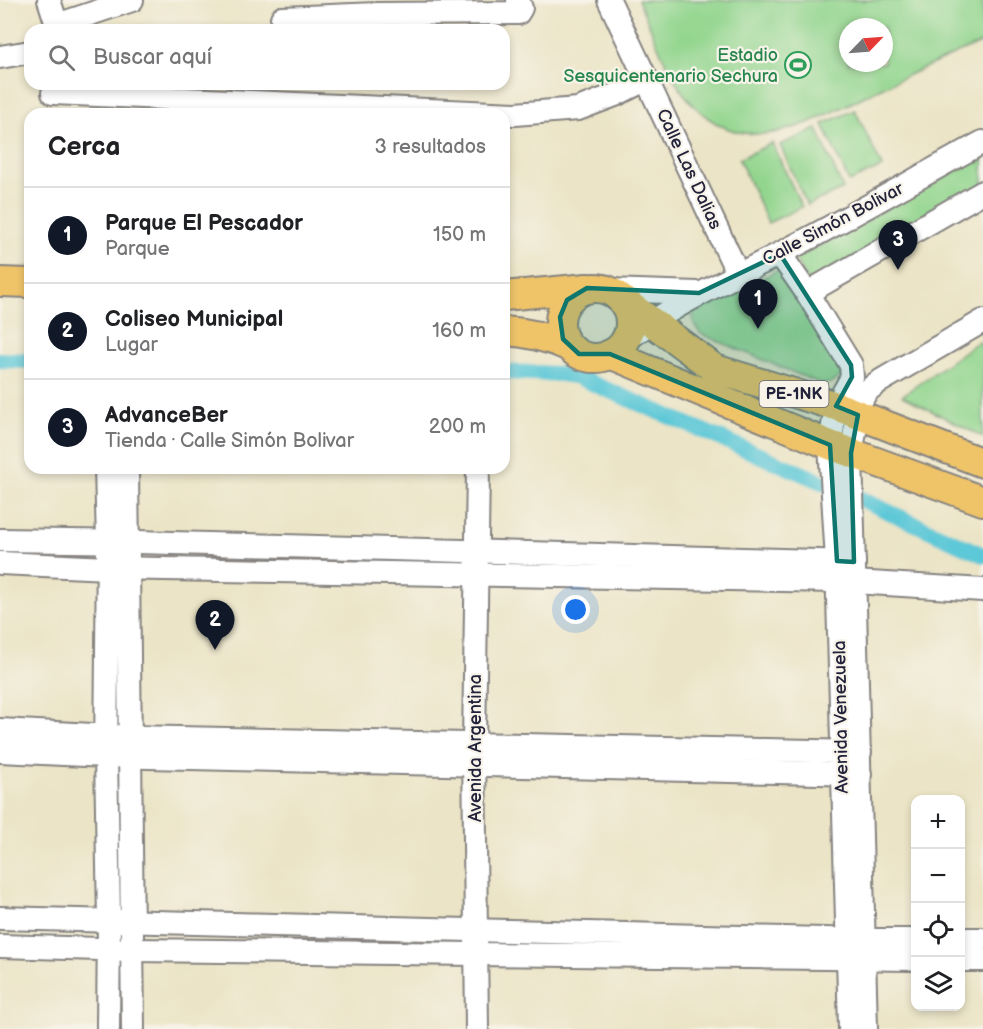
<!DOCTYPE html>
<html lang="es">
<head>
<meta charset="utf-8">
<style>
  body { margin:0; font-family:"Balsamiq Sans",sans-serif; background:#f6f6f6; color:#202124 }
  .controls { position:absolute; right:18px; bottom:18px; display:grid; overflow:hidden; border-radius:12px; box-shadow:0 3px 9px #0003 }
  .controls button { width:54px; height:54px; display:grid; place-items:center; padding:0; border:0; border-bottom:2px solid #e0e0e0; background:#fff; color:#202124; font:30px sans-serif }
  .compass { position:absolute; left:839px; top:18px; width:54px; height:54px; border-radius:50%; background:#fff; box-shadow:0 3px 9px #0003; rotate:65deg }
  .you { position:absolute; left:576px; top:610px; width:21px; height:21px; margin:-15px; border:4px solid #fff; border-radius:50%; background:#1a73e8; box-shadow:0 0 0 9px #1a73e833 }
  .badge { display:grid; place-items:center; width:39px; height:39px; border-radius:50%; background:#111827; color:#fff; font-size:20px; font-weight:700 }
  .pin { position:absolute; translate:-50% -50px; filter:drop-shadow(0 2px 3px #0008) }
  .pin::after { content:''; position:absolute; top:32px; width:21px; height:18px; background:inherit; clip-path:polygon(0 0,100% 0,50% 100%) }
  .list { margin:0; padding:0; list-style:none }
  h2 { display:flex; justify-content:space-between; align-items:center; height:78px; margin:0; padding:0 24px; font-size:26px }
  h2 small { font-size:20px; font-weight:400; color:#757577 }
  .list li { display:grid; grid-template-columns:39px 1fr auto; gap:18px; align-items:center; box-sizing:border-box; height:96px; padding:0 24px; border-top:2px solid #e0e0e0 }
  .list b { display:block; font-size:22px; white-space:nowrap }
  .list p { margin:0; font-size:20px; white-space:nowrap; color:#757577 }
  .list em { font-size:20px; font-style:normal; color:#757577 }
  .icon { flex:none; width:33px; height:33px; fill:none; stroke:currentColor; stroke-width:2; stroke-linecap:round; stroke-linejoin:round }
  .map { position:relative; flex:none; width:983px; height:1029px; overflow:hidden }
  .search { position:absolute; background:#fff; box-shadow:0 3px 9px #0003; left:24px; top:24px; width:486px; height:66px; display:flex; align-items:center; gap:15px; box-sizing:border-box; padding:0 21px; border-radius:18px; color:#757577; font-size:22px }
  .panel { position:absolute; background:#fff; box-shadow:0 3px 9px #0003; left:24px; top:108px; width:486px; height:366px; border-radius:18px }
  .map>svg:first-child { display:block }
  .green { fill:#92d58e; stroke:#5a7c64; stroke-width:1.5; fill-rule:evenodd }
  .lines { fill:none; stroke-linecap:round; stroke-linejoin:round }
  .canal { stroke:#5dc8d7; stroke-width:16 }
  .minor-casing { stroke:#868380; stroke-width:26 }
  .major-casing { stroke:#868380; stroke-width:32 }
  .minor { stroke:#fff; stroke-width:22 }
  .major { stroke:#efc469; stroke-width:28 }
  .marked { fill:#0f766e; fill-opacity:0.2; stroke:#0f766e; stroke-width:4.5; stroke-linejoin:round }
  .labels { text-anchor:middle; dominant-baseline:central; stroke-width:4.5; stroke-linejoin:round; paint-order:stroke }
  .shield { fill:#f7f3e8; stroke:#62616f; stroke-width:1.5 }
  .shield-label { font-size:16px; font-weight:bold; fill:#22223b }
  .leisure-label { font-size:18px; fill:#27864d; stroke:#f7f3e8; text-anchor:end }
  .street-label { font-size:18px; fill:#22223b; stroke:#f7f3e8 }
</style>
</head>
<body>
<div class="map">
<svg width="983" height="1029" viewBox="0 0 983 1029">
  <rect width="100%" height="100%" fill="#f7f3e8"/>
  <filter id="ink" filterUnits="userSpaceOnUse"><feTurbulence type="fractalNoise" baseFrequency=".0167" numOctaves="2"/><feDisplacementMap in="SourceGraphic" scale="12" xChannelSelector="R" yChannelSelector="G"/><feConvolveMatrix kernelMatrix="1 2 1 2 8 2 1 2 1" color-interpolation-filters="sRGB"/></filter>
  <filter id="wash" filterUnits="userSpaceOnUse"><feTurbulence type="fractalNoise" baseFrequency=".008" numOctaves="4" result="noise"/><feDisplacementMap in="SourceGraphic" scale="24" xChannelSelector="R" yChannelSelector="G"/><feGaussianBlur stdDeviation="1.35" result="paint"/><feColorMatrix in="noise" values="0 0 0 0 0 0 0 0 0 0 0 0 0 0 0 0 0 1.4 0 .05"/><feComposite in="paint" operator="in"/></filter>
  <g filter="url(#wash)">
    <rect width="100%" height="100%" fill="#ebe4c6"/>
    <g class="green">
      <path d="M638,0H983V42C948,57 914,72 879,89C814,120 742,170 684,94C666,71 651,27 638,0ZM848,27H884V63H848Z"/>
      <polygon points="855,110 882,167 849,182 823,124"/>
      <polygon points="817,129 843,189 807,205 780,145"/>
      <polygon points="772,143 802,207 768,223 739,159"/>
      <polygon points="983,155 983,187 811,286 795,259"/>
      <path d="M782,268L842,366L841,376L831,383L821,384L701,334C693,324 690,319 696,307L733,293Z"/>
      <polygon points="979,341 983,349 983,437 902,396"/>
    </g>
    <g class="lines">
      <g class="canal">
        <polyline points="0,360 30,361"/>
        <polyline points="504,372 561,374 575,376 852,495 983,555"/>
      </g>
    </g>
  </g>
  <g filter="url(#ink)">
    <g class="lines">
      <defs>
        <g id="minor">
          <polyline points="49,0 57,25 57,30"/>
          <polyline points="609,0 738,274"/>
          <polyline points="282,18 377,14 518,13 521,8 518,0"/>
          <polyline points="57,25 132,0"/>
          <polyline points="0,57 30,52"/>
          <polyline points="53,93 515,114 578,109 615,95 647,79"/>
          <polyline points="780,254 807,293 851,365 852,377 836,406 830,445 837,561 850,1029"/>
          <polyline points="608,290 698,293"/>
          <polyline points="807,293 983,192"/>
          <path d="M625,341C675,303 725,282 779,254C848,219 915,179 983,142"/>
          <polyline points="106,468 108,543 106,756 109,920 108,1029"/>
          <polyline points="127,468 133,1029"/>
          <polyline points="0,540 137,542 854,562"/>
          <polyline points="0,563 108,568 838,581 983,590"/>
          <polyline points="0,730 130,737 860,752"/>
          <polyline points="0,751 106,756 860,774"/>
          <polyline points="0,918 864,940 916,940"/>
          <polyline points="960,939 983,939"/>
          <polyline points="0,946 133,950 916,959"/>
          <polyline points="960,960 983,960"/>
          <polyline points="477,1029 474,745 478,468"/>
          <polyline points="866,1029 851,453 861,401 866,392 877,383 983,321"/>
        </g>
        <g id="major">
          <polyline points="0,282 30,283"/>
          <circle cx="595" cy="323" r="35"/>
          <polyline points="504,296 587,288"/>
          <polyline points="621,299 715,369 836,406 983,463"/>
          <path d="M504,331C528,332 548,337 570,347"/>
          <polyline points="610,354 830,445 983,501"/>
        </g>
      </defs>
      <use href="#minor" class="minor-casing"/>
      <use href="#major" class="major-casing"/>
      <use href="#minor" class="minor"/>
      <use href="#major" class="major"/>
    </g>
  </g>
  <path class="marked" d="M780,254L851,365L852,377L836,406L858,415L851,453L854,562L837,561L830,445L610,354H579L563,339L560,317L567,300L587,288L699,293Z"/>
  <defs>
    <symbol id="stadium-ring" viewBox="-11 -11 22 22"><circle r="9.5" fill="#f7f3e8" stroke="#2e9e5b" stroke-width="1.5"/><path d="M0-5a6.5 5 0 1 0 0 10a6.5 5 0 1 0 0-10ZM-3.5-1.8h7v3.6h-7Z" fill="#2e9e5b"/></symbol>
  </defs>
  <g fill-rule="evenodd">
    <use href="#stadium-ring" x="783" y="50" width="30" height="30"/>
  </g>
  <g class="labels">
    <rect class="shield" x="759.5" y="381" width="69" height="26" rx="4.5"/>
    <g class="shield-label">
      <text x="794" y="394">PE-1NK</text>
    </g>
    <g class="leisure-label">
      <text x="778" y="55">Estadio<tspan x="778" dy="21">Sesquicentenario Sechura</tspan></text>
    </g>
    <g class="street-label">
      <text transform="translate(689 169) rotate(65)">Calle Las Dalias</text>
      <text transform="translate(833 224) rotate(-28)">Calle Simón Bolivar</text>
      <text transform="translate(841 717) rotate(-91)">Avenida Venezuela</text>
      <text transform="translate(475 748) rotate(-90)">Avenida Argentina</text>
    </g>
  </g>
</svg>
<div class="controls">
<button>+</button>
<button>−</button>
<button><svg class="icon" aria-label="locate" viewBox="0 0 24 24"><circle cx="12" cy="12" r="6"/><path d="M12 2v4M12 18v4M2 12h4M18 12h4"/></svg></button>
<button><svg class="icon" aria-label="layers" viewBox="0 0 24 24"><path d="M12 4l9 5-9 5-9-5zM3 14l9 5 9-5"/></svg></button>
</div>
<svg class="compass" viewBox="-18 -18 36 36"><path d="M0-13l5 13h-10z" fill="#e53935"/><path d="M0 13l5-13h-10z" fill="#757577"/></svg>
<div class="you"></div>
<div class="pin badge" style="left:758px;top:329px">1</div>
<div class="pin badge" style="left:215px;top:650px">2</div>
<div class="pin badge" style="left:898px;top:270px">3</div>
<div class="search"><svg class="icon" aria-label="search" viewBox="0 0 24 24"><circle cx="10" cy="10" r="6"/><path d="M15 15l6 6"/></svg>Buscar aquí</div>
<section class="panel">
<h2>Cerca<small>3 resultados</small></h2>
<ul class="list">
<li><span class="badge">1</span><div><b>Parque El Pescador</b><p>Parque</p></div><em>150 m</em></li>
<li><span class="badge">2</span><div><b>Coliseo Municipal</b><p>Lugar</p></div><em>160 m</em></li>
<li><span class="badge">3</span><div><b>AdvanceBer</b><p>Tienda · Calle Simón Bolivar</p></div><em>200 m</em></li>
</ul>
</section>
</div>
</body>
</html>
